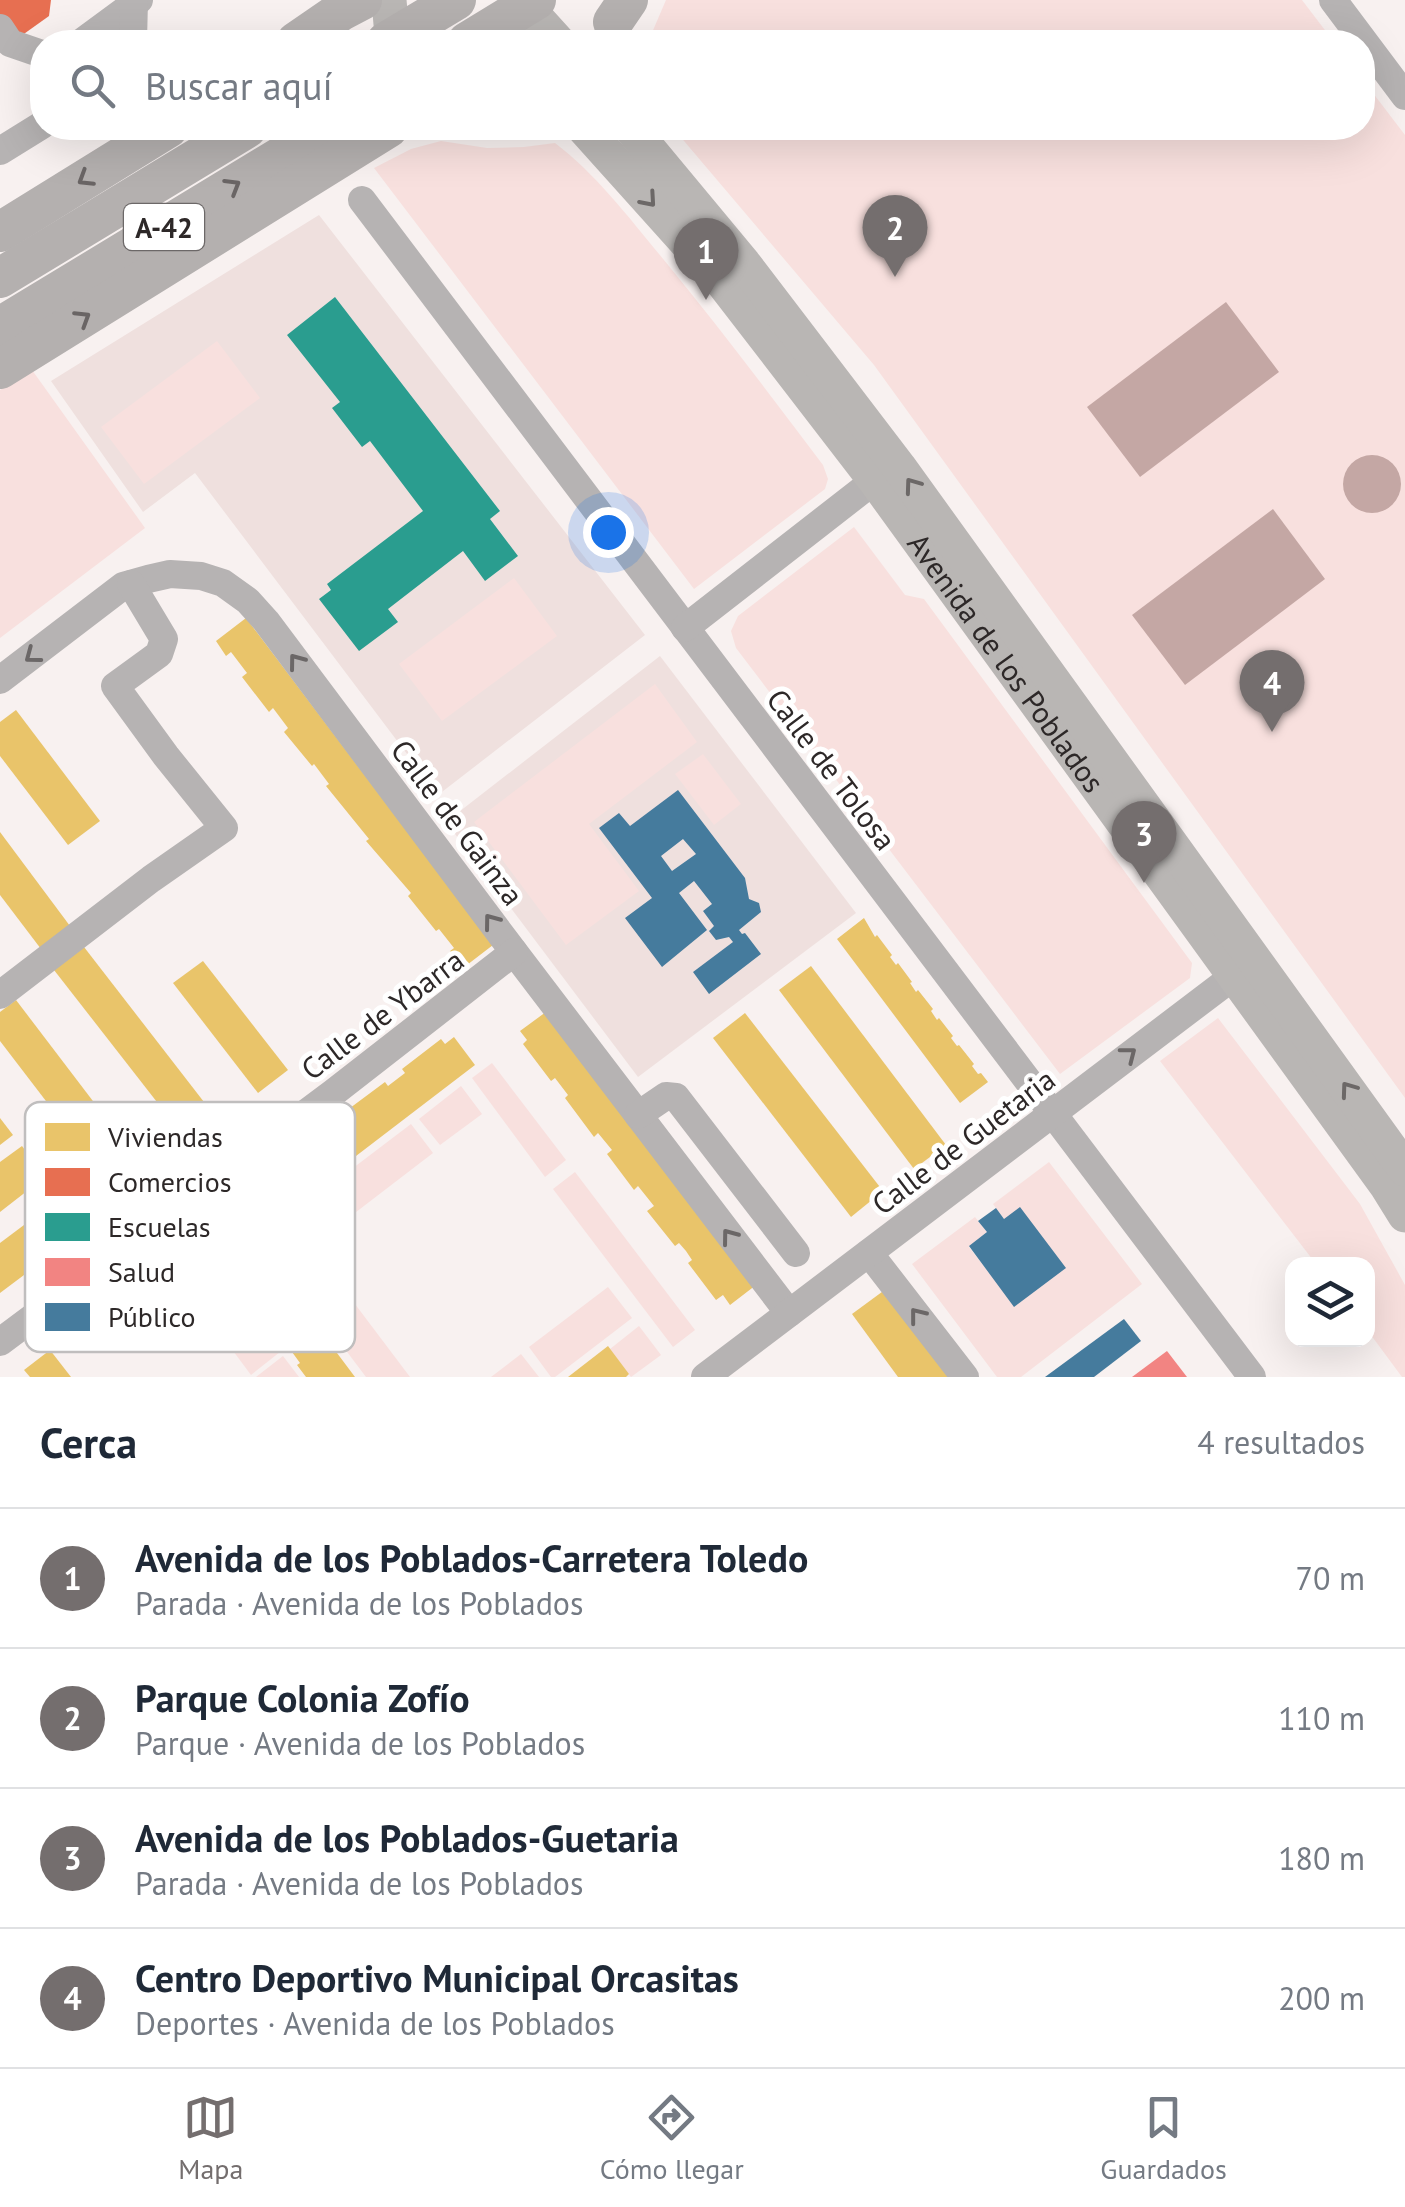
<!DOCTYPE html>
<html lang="es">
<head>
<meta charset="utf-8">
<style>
  body { margin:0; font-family:"PT Sans",sans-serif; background:#f6f6f7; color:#1f2937 }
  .controls { position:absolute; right:30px; bottom:30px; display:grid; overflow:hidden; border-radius:20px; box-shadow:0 10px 40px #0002 }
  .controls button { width:90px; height:90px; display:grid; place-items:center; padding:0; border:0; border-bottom:2px solid #e0e1e3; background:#fff; color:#1f2937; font:50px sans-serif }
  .you { position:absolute; left:608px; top:532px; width:35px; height:35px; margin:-25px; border:8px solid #fff; border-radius:50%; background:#1a73e8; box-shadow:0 0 0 15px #1a73e833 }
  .badge { display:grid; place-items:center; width:65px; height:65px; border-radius:50%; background:#746e6e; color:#fff; font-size:32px; font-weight:700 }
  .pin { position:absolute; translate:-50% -82px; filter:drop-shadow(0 2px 5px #0008) }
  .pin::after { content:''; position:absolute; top:52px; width:35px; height:30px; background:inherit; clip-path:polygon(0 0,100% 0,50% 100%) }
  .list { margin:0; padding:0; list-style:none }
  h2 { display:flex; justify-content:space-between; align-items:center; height:130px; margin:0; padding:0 40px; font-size:42px }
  h2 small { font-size:32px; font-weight:400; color:#747a83 }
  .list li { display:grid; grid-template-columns:65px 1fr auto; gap:30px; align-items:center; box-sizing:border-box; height:140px; padding:0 40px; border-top:2px solid #e0e1e3 }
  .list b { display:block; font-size:38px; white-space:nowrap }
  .list p { margin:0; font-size:32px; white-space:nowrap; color:#747a83 }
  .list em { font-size:32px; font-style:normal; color:#747a83 }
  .icon { flex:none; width:55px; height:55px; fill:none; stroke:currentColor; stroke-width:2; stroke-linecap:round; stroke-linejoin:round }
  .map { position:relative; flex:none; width:1405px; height:1377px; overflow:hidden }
  .search { position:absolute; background:#fff; box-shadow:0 10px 40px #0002; left:30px; right:30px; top:30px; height:110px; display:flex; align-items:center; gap:25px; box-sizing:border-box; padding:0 35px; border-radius:40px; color:#747a83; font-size:38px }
  .sheet { height:690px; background:#fff }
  nav { display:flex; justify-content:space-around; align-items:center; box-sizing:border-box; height:140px; border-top:2px solid #e0e1e3; background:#fff; font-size:28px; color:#747a83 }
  nav a { display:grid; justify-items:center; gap:5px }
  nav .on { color:#746e6e }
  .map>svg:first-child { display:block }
  .built { fill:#efe0de }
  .green { fill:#f8e0de }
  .water { fill:#c4a7a4 }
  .homes { fill:#e9c46a }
  .shops { fill:#e76f51 }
  .schools { fill:#2a9d8f }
  .health { fill:#f28482 }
  .public { fill:#457b9d; fill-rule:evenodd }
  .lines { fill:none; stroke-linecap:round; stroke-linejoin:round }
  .minor { stroke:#b6b3b3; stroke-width:28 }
  .major { stroke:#b9b6b4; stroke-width:35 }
  .highway { stroke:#b4b0af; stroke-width:40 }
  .highway-bridge { stroke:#b4b0af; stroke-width:40 }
  .oneway { stroke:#6a6565 }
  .oneway2 { stroke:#6c6867 }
  .oneway3 { stroke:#6b6767 }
  .labels { text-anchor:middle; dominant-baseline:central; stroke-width:10; stroke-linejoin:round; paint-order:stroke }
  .shield { fill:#fff; stroke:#6c6868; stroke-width:2.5 }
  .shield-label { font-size:28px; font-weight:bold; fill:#2d2828 }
  .street-label { font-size:30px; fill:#2d2828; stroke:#fff }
  .key { fill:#fff; stroke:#c0bebe; stroke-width:2.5 }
  .key-label { font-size:28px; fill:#2d2828 }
</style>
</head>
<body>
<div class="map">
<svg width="1405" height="1377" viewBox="0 0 1405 1377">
  <rect width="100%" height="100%" fill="#f8f1f0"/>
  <g class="built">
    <polygon points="319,215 645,635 438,795 195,473 143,512 51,381"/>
    <polygon points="660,656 856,913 638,1077 446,822"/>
  </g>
  <g class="green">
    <polygon points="666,0 1302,0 1334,42 648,42"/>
    <polygon points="1363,80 1405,135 1405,1098 874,365 673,128 1362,128"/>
    <path d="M441,141L487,148L524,147L555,143C597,175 630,219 664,260C719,327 771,396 823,465L828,479L825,489L694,589L374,168L411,149Z"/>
    <polygon points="217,341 260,398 144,484 101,427"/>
    <polygon points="32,370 145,528 0,638 0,390"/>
    <polygon points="854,527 905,595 924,599 1192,963 1190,978 1060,1074 736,648 731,631 738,616"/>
    <polygon points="514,578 557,636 442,721 399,664"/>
    <polygon points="655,684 697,742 589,824 639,891 566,945 474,822"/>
    <polygon points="703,754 741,804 714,825 675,774"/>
    <polygon points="1218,1018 1360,1204 1405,1285 1405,1377 1402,1377 1368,1331 1368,1264 1316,1264 1160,1061"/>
    <polygon points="492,1063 566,1160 545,1177 472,1078"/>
    <polygon points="461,1086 482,1114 440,1145 419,1119"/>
    <polygon points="411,1124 433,1153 330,1232 307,1203"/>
    <polygon points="1049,1162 1142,1284 1021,1377 997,1377 912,1264 975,1217 987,1232 969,1247 1015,1306 1065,1267 1004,1219 993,1204"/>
    <polygon points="575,1172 695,1330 673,1347 553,1189"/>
    <polygon points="321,1259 410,1377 366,1377 293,1280"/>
    <polygon points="608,1287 632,1318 555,1377 551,1377 529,1347"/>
    <polygon points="240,1299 280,1352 251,1375 219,1332 226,1309"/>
    <polygon points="639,1326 661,1355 631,1377 610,1349"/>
    <polygon points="521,1354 539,1377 491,1377"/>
    <polygon points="283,1356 299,1377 256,1377"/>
  </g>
  <g class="water">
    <polygon points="1226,302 1279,372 1140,477 1087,407"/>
    <circle cx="1372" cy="484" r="29"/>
    <polygon points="1273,509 1325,579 1185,685 1132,615"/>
  </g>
  <g class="homes">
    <polygon points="246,618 493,945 463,968 450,951 454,948 439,929 436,931 408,896 411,893 366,841 369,839 326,786 329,784 314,764 312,766 284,732 288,728 273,708 269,712 242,677 247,673 231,652 226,656 216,641"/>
    <polygon points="16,710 100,821 68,845 0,756 0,722"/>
    <polygon points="0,832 70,926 41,949 0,895"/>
    <polygon points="864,918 875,937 877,935 892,955 890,957 896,965 898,963 912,982 910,983 916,992 918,990 933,1009 931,1011 937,1020 939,1018 953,1036 951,1038 957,1046 959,1045 974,1064 972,1066 978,1074 981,1073 988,1082 960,1103 837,939"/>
    <polygon points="84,947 221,1124 192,1147 54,970"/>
    <polygon points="203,961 288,1070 258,1093 173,983"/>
    <polygon points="811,966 946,1145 914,1169 779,990"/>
    <polygon points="16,1000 150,1176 121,1199 0,1041 0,1012"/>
    <polygon points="550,1009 756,1285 730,1305 723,1295 716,1300 688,1263 692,1260 686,1251 679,1243 675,1246 647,1211 654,1206 638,1186 634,1190 607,1154 612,1150 598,1133 594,1137 565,1098 568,1095 555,1078 551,1081 523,1044 527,1040 520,1031"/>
    <polygon points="745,1013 883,1191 851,1217 713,1038"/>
    <polygon points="454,1037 475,1065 254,1234 231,1204 242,1196 240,1193 276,1166 280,1171 297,1157 293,1152 331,1123 334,1127 350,1116 346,1111 385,1082 388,1086 405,1073 402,1069 441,1039 445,1044"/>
    <polygon points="0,1118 13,1135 0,1145"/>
    <polygon points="22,1146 45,1177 0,1212 0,1162"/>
    <polygon points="60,1198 84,1230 0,1293 0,1243"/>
    <polygon points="280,1278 322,1333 355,1377 306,1377 297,1365 300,1363 287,1345 284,1347 256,1311 259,1308 252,1299"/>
    <polygon points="886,1289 952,1377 898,1377 852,1314"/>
    <polygon points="608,1346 629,1374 626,1377 568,1377"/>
    <polygon points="50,1350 71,1377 30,1377 24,1370"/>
  </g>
  <polygon class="shops" points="0,0 51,0 49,16 0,51"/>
  <polygon class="schools" points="335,297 500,511 490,519 518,556 485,581 463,551 388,609 398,622 359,651 319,599 331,590 327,584 423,511 370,441 362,447 332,408 340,402 287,335"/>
  <polygon class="health" points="1167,1351 1187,1377 1132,1377"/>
  <g class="public">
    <path d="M678,790L745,878L749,899L759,903L761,912L739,930L742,934L745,933L761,954L709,994L693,972L733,942L729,937L716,940L709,931L714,926L703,911L712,904L694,881L679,893L707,930L662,967L625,918L652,898L599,828L619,813L630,826ZM683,839L696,854L672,871L661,856Z"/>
    <polygon points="1020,1207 1066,1268 1014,1307 969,1246 987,1232 978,1221 996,1208 1004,1219"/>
    <polygon points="1124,1319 1141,1341 1094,1377 1045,1377"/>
  </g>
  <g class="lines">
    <g class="minor">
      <polyline points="1333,0 1405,96"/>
      <polyline points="0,28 10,43 42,54"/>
      <polyline points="82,42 139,0"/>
      <polyline points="133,42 134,0"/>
      <polyline points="0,151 42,125"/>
      <polyline points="362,200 1252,1377"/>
      <polyline points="685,628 875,480"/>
      <polyline points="0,680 123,586 148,579 170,574 201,576 223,583 248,601 266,621 514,952 789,1313"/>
      <polyline points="0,995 151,879 224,828 166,756 115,686 159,654 164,639 131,584"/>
      <polyline points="638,1115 666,1096 676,1097 796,1253"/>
      <polyline points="869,1253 965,1377"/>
      <polyline points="0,1342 333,1093 514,952"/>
      <polyline points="705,1377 1234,976 1242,958"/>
    </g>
    <g class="major">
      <polyline points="389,0 392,36 395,42"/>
      <polyline points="520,0 558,42"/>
      <path id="s1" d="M584,128L724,284L875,480L1387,1186L1405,1215"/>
      <polyline points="631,128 744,264 899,467 1405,1169"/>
    </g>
    <g class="highway">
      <polyline points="613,22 628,0"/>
      <polyline points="296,42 341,11 362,0"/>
      <polyline points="0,232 168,128"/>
      <polyline points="0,278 247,128"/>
      <polyline points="0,327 328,128"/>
      <polyline points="0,369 388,128"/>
    </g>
    <g class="highway-bridge">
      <polyline points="386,42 456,0"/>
      <polyline points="467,42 536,0"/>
    </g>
  </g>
  <defs><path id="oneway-chevron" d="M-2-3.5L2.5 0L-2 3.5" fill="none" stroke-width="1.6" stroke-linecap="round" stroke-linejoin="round" transform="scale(2.5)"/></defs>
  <g class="oneway">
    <use href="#oneway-chevron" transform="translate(85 179) rotate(148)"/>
    <use href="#oneway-chevron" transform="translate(233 186) rotate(-31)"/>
    <use href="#oneway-chevron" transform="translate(83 318) rotate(-32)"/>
  </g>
  <g class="oneway2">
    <use href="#oneway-chevron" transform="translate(649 200) rotate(49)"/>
    <use href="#oneway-chevron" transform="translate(912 485) rotate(-126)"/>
    <use href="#oneway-chevron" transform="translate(1348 1089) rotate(-126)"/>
  </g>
  <g class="oneway3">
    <use href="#oneway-chevron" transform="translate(32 656) rotate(143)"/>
    <use href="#oneway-chevron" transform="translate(296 661) rotate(-127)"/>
    <use href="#oneway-chevron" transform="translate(491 921) rotate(-127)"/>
    <use href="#oneway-chevron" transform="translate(1129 1054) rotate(-38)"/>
    <use href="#oneway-chevron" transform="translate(729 1236) rotate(-127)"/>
    <use href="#oneway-chevron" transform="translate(917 1315) rotate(-128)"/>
  </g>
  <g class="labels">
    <rect class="shield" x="124" y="204" width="80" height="46" rx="8"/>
    <g class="shield-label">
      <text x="164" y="227">A-42</text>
    </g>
    <g class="street-label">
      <text stroke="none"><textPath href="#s1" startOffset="682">Avenida de los Poblados</textPath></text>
      <text transform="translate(832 769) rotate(53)">Calle de Tolosa</text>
      <text transform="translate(458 822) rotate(53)">Calle de Gainza</text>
      <text transform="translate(382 1014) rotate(-37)">Calle de Ybarra</text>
      <text transform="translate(963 1141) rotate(-37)">Calle de Guetaria</text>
    </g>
  </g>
  <rect x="25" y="1102" width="330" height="250" rx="15" class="key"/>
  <rect x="45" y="1123" width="45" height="28" fill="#e9c46a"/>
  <rect x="45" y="1168" width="45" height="28" fill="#e76f51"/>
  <rect x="45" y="1213" width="45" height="28" fill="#2a9d8f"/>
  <rect x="45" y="1258" width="45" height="28" fill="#f28482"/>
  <rect x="45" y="1303" width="45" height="28" fill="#457b9d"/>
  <g class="key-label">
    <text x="108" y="1147">Viviendas</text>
    <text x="108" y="1192">Comercios</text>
    <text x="108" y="1237">Escuelas</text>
    <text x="108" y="1282">Salud</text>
    <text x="108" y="1327">Público</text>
  </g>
</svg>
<div class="controls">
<button><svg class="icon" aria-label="layers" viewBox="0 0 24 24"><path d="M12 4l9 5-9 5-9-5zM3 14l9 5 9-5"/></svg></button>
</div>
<div class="you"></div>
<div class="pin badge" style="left:706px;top:300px">1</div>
<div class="pin badge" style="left:895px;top:277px">2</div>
<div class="pin badge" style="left:1144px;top:883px">3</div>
<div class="pin badge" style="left:1272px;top:732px">4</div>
<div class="search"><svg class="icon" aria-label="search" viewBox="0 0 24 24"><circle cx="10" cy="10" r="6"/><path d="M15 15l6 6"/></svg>Buscar aquí</div>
</div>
<section class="sheet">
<h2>Cerca<small>4 resultados</small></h2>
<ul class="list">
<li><span class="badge">1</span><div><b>Avenida de los Poblados-Carretera Toledo</b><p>Parada · Avenida de los Poblados</p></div><em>70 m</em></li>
<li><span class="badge">2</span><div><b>Parque Colonia Zofío</b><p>Parque · Avenida de los Poblados</p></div><em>110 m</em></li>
<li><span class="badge">3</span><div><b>Avenida de los Poblados-Guetaria</b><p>Parada · Avenida de los Poblados</p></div><em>180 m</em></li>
<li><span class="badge">4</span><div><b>Centro Deportivo Municipal Orcasitas</b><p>Deportes · Avenida de los Poblados</p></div><em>200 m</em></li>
</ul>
</section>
<nav>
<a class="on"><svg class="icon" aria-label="map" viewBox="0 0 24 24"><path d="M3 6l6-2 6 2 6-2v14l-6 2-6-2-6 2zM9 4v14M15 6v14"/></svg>Mapa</a>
<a><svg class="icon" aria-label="directions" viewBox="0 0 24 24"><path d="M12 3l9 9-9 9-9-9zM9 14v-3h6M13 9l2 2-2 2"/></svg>Cómo llegar</a>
<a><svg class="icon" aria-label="saved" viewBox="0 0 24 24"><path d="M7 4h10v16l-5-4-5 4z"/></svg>Guardados</a>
</nav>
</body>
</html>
